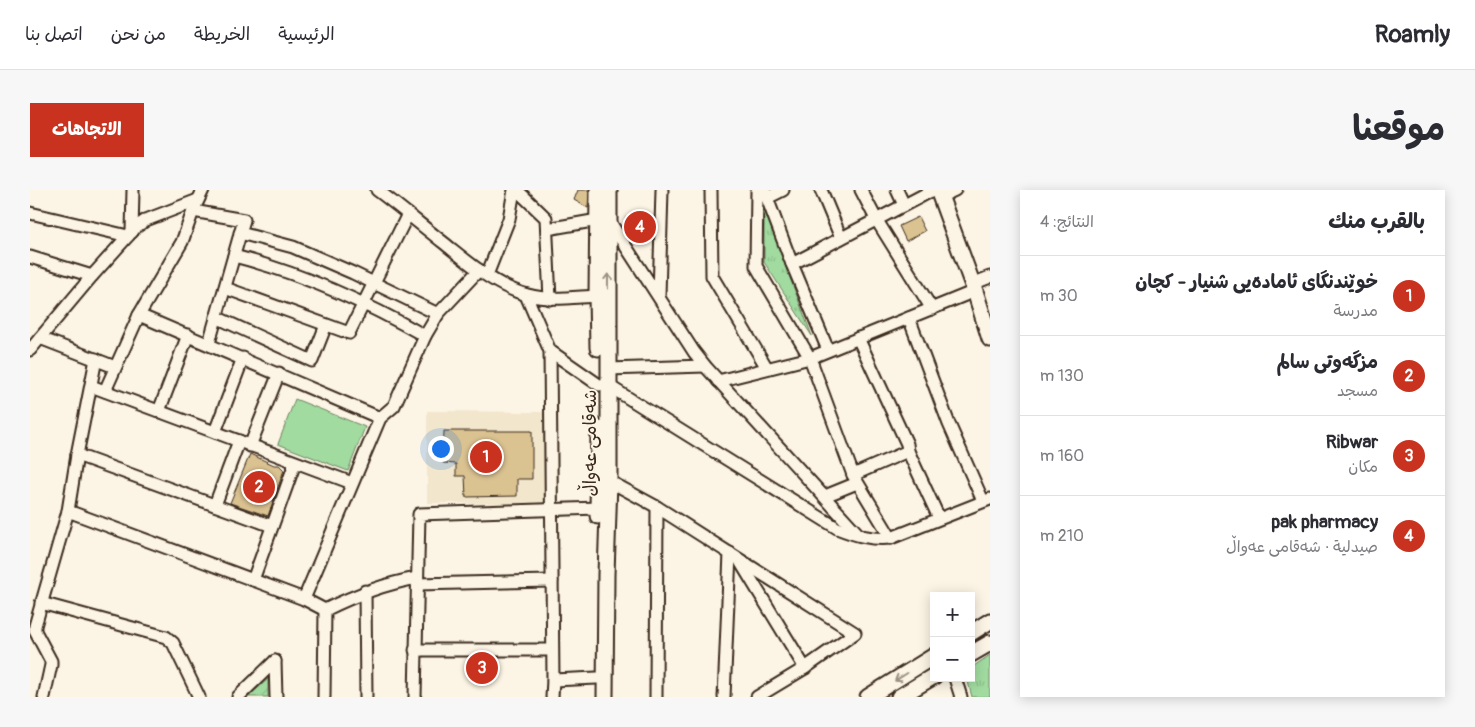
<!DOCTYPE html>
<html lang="ar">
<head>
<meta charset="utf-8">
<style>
  body { margin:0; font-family:Pangolin,"Playpen Sans Arabic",sans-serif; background:#f7f7f7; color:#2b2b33; direction:rtl }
  .controls { position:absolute; right:15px; bottom:15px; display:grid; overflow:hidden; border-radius:0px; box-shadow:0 2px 12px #0003 }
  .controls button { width:45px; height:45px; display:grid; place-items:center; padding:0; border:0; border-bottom:1px solid #e1e1e2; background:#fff; color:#2b2b33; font:25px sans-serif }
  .you { position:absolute; left:410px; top:258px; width:18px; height:18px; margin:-12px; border:4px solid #fff; border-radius:50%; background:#1a73e8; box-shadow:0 0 0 8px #1a73e833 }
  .badge { display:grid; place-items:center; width:32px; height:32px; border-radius:50%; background:#c8321e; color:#fff; font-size:16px; font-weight:700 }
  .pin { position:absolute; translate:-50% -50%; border:2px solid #fff; box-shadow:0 1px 5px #0006 }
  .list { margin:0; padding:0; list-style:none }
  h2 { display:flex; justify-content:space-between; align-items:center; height:65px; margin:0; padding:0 20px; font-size:21px }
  h2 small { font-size:16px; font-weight:400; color:#7c7c81 }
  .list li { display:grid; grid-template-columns:32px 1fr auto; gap:15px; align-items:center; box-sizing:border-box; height:80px; padding:0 20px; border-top:1px solid #e1e1e2 }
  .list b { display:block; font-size:19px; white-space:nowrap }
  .list p { margin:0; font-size:16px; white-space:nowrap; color:#7c7c81 }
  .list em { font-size:16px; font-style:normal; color:#7c7c81 }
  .map { position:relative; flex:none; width:960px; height:507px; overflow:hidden; direction:ltr; border-radius:0px }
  header { display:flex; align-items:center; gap:30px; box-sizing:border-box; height:70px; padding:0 25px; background:#fff; border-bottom:1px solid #e1e1e2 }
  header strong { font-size:24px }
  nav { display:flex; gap:28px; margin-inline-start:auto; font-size:18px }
  .intro { display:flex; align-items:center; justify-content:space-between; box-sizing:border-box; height:120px; padding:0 30px }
  h1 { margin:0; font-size:35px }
  .button { padding:12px 22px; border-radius:0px; background:#c8321e; color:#fff; font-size:18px; font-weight:700 }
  main { display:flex; gap:30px; padding:0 30px }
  aside { flex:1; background:#fff; border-radius:0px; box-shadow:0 2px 12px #0003 }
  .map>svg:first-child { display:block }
  .built { fill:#f2e6cc }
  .park { fill:url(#park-tufts); stroke:#6e825f }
  .garden { fill:url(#garden-furrows); stroke:#6e825f }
  .pitch { fill:#a1dba0; stroke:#6e825f }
  .building { fill:#dbc291; stroke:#3b2a1e }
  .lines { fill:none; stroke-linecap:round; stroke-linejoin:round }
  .street-casing { stroke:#3b2a1e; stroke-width:15 }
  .secondary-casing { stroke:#3b2a1e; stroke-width:19 }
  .street { stroke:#fcf5e5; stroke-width:11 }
  .secondary { stroke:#fcf5e5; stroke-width:15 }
  .oneway { stroke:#9c9082 }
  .labels { text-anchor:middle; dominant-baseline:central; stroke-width:4; stroke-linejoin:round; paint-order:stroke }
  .street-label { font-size:18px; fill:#3b2a1e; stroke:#fcf5e5 }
</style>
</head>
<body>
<header>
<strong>Roamly</strong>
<nav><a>الرئيسية</a><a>الخريطة</a><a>من نحن</a><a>اتصل بنا</a></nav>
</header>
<div class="intro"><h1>موقعنا</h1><a class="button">الاتجاهات</a></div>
<main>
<aside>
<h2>بالقرب منك<small>النتائج: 4</small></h2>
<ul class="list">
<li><span class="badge">1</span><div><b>خوێندنگای ئامادەیی شنیار - کچان</b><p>مدرسة</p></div><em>30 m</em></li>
<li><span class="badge">2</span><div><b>مزگەوتی سالم</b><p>مسجد</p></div><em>130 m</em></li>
<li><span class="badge">3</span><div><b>Ribwar</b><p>مكان</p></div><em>160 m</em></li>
<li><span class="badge">4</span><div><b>pak pharmacy</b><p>صيدلية · شەقامی عەواڵ</p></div><em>210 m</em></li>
</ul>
</aside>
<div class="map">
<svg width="960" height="507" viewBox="0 0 960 507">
  <defs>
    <pattern id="park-tufts" width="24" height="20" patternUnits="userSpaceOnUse" patternTransform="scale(1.25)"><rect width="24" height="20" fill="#a1dba0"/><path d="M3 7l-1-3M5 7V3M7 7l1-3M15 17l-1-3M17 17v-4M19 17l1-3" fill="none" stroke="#8cbc89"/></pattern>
    <pattern id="garden-furrows" width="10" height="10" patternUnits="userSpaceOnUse" patternTransform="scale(1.25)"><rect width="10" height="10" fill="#a1dba0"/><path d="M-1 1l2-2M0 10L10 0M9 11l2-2" fill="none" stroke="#8cbc89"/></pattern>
  </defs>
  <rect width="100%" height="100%" fill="#fcf5e5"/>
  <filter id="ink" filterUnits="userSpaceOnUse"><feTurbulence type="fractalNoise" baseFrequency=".02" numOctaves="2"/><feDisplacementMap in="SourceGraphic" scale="10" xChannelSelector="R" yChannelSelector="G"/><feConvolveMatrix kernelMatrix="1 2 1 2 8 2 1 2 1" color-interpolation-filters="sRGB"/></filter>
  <g filter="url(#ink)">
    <polygon class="built" points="397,221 515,222 514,314 397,313"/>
    <g class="park">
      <polygon points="734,19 782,146 734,72"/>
      <polygon points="960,465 960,507 942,507 937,488 941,488 941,478"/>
    </g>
    <polygon class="garden" points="238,489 238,507 218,507"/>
    <polygon class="pitch" points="265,209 335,237 318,281 248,254"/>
    <g class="building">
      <polygon points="548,0 559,0 558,18 544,10"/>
      <polygon points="888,27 895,41 876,51 869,36"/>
      <polygon points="595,28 618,30 618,46 606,45"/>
      <polygon points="414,241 502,241 502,289 487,289 487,306 436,307 435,286 426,286 426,274 413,273"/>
      <polygon points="220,264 244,275 249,275 254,280 238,326 200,313"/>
      <polygon points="447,468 458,468 459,489 446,489"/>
    </g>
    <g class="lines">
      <defs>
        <g id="street">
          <path d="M347,0C370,17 391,35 414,53C438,72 466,97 498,105C520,111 544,107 567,106"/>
          <polyline points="487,0 516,28 520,109"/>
          <polyline points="681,0 682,86 737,178"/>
          <polyline points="727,0 726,76 780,168 823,285 861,348"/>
          <polyline points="734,0 762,74 798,160"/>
          <polyline points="791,0 811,48"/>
          <polyline points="831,0 846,29 902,119"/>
          <polyline points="867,0 874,15"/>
          <polyline points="910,7 925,0"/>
          <polyline points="737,8 753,0"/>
          <polyline points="163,21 214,30 179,153"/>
          <polyline points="0,23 98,46"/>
          <polyline points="580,32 664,162 675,176 829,345"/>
          <polyline points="517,39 568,30"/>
          <polyline points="102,42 103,0"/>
          <polyline points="210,43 263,57 323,83 408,124"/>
          <path d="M204,66C271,83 335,112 395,146"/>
          <polyline points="0,67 62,86"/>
          <polyline points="762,74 903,0"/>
          <polyline points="457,85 479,29 484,0"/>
          <polyline points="942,94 960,87"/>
          <polyline points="195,98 319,143 378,24"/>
          <polyline points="496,105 520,161 523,490 522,507"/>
          <polyline points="629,106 632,0"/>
          <polyline points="109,125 350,228"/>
          <polyline points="186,127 282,171 296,135"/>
          <polyline points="879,128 919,234 953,311"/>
          <polyline points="10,148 85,177"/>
          <polyline points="828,148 877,254 878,261 909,328"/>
          <polyline points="0,160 62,86 106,37 116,30 168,10"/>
          <polyline points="520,161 569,195"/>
          <polyline points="578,179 675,176"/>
          <polyline points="688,191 780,168 945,101"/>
          <polyline points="61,196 322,293"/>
          <path d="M579,196L807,338C825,345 841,350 861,348L960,309"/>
          <polyline points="75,201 109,125 152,52 163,21 173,0"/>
          <polyline points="129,221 158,145"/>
          <polyline points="185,242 213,168"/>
          <polyline points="220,256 249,183"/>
          <polyline points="47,265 242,336"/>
          <polyline points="823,285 878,261"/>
          <polyline points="579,291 627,317 825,443 775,478 727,507"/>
          <polyline points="795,306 827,293"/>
          <polyline points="185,315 209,251"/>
          <polyline points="38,321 274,409 295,420"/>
          <polyline points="711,373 775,478"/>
          <polyline points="223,390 265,273"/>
          <polyline points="387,394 522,391"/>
          <polyline points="335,401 336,507"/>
          <polyline points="274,409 350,228 364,216 395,146 408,124 449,80"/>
          <polyline points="11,413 136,447 143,453 169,507"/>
          <path d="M295,420C325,405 354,394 387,388"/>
          <polyline points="385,460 522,460"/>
          <polyline points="245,471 246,507"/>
          <polyline points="925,488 931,507"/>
          <polyline points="523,490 567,488"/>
          <polyline points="14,507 21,475 21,471 5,441 5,436 38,321 47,265 66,169"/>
          <polyline points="208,507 245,471"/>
          <polyline points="294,507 295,420"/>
          <polyline points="385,507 389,324 568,318"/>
          <polyline points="626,507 627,317"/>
          <polyline points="694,507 700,363"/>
        </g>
        <g id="secondary">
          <polyline points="568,0 567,106 568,158"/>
          <polyline points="908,0 945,101 960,149"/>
          <polyline points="568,326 569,239"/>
          <polyline points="941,443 960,431"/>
          <polyline points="941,464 960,453"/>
          <polyline points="575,507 576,385 579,291 579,0"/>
          <polyline points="838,507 904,466"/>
          <polyline points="869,507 904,486"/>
        </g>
      </defs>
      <use href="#street" class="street-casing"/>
      <use href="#secondary" class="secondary-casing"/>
      <use href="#street" class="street"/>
      <use href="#secondary" class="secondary"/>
    </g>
    <defs><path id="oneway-shaft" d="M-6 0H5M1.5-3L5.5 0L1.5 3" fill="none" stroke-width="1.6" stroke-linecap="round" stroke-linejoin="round" transform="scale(1.25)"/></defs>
    <g class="oneway">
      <use href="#oneway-shaft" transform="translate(578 91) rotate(-89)"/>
      <use href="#oneway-shaft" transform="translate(871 487) rotate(148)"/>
    </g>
  </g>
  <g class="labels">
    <g class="street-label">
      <text transform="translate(560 253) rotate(-90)">شەقامی عەواڵ</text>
    </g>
  </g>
</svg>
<div class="controls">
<button>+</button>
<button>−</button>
</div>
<div class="you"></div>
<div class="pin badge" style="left:456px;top:267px">1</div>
<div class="pin badge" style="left:229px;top:297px">2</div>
<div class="pin badge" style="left:452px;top:478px">3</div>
<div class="pin badge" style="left:610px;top:37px">4</div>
</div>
</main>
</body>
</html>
